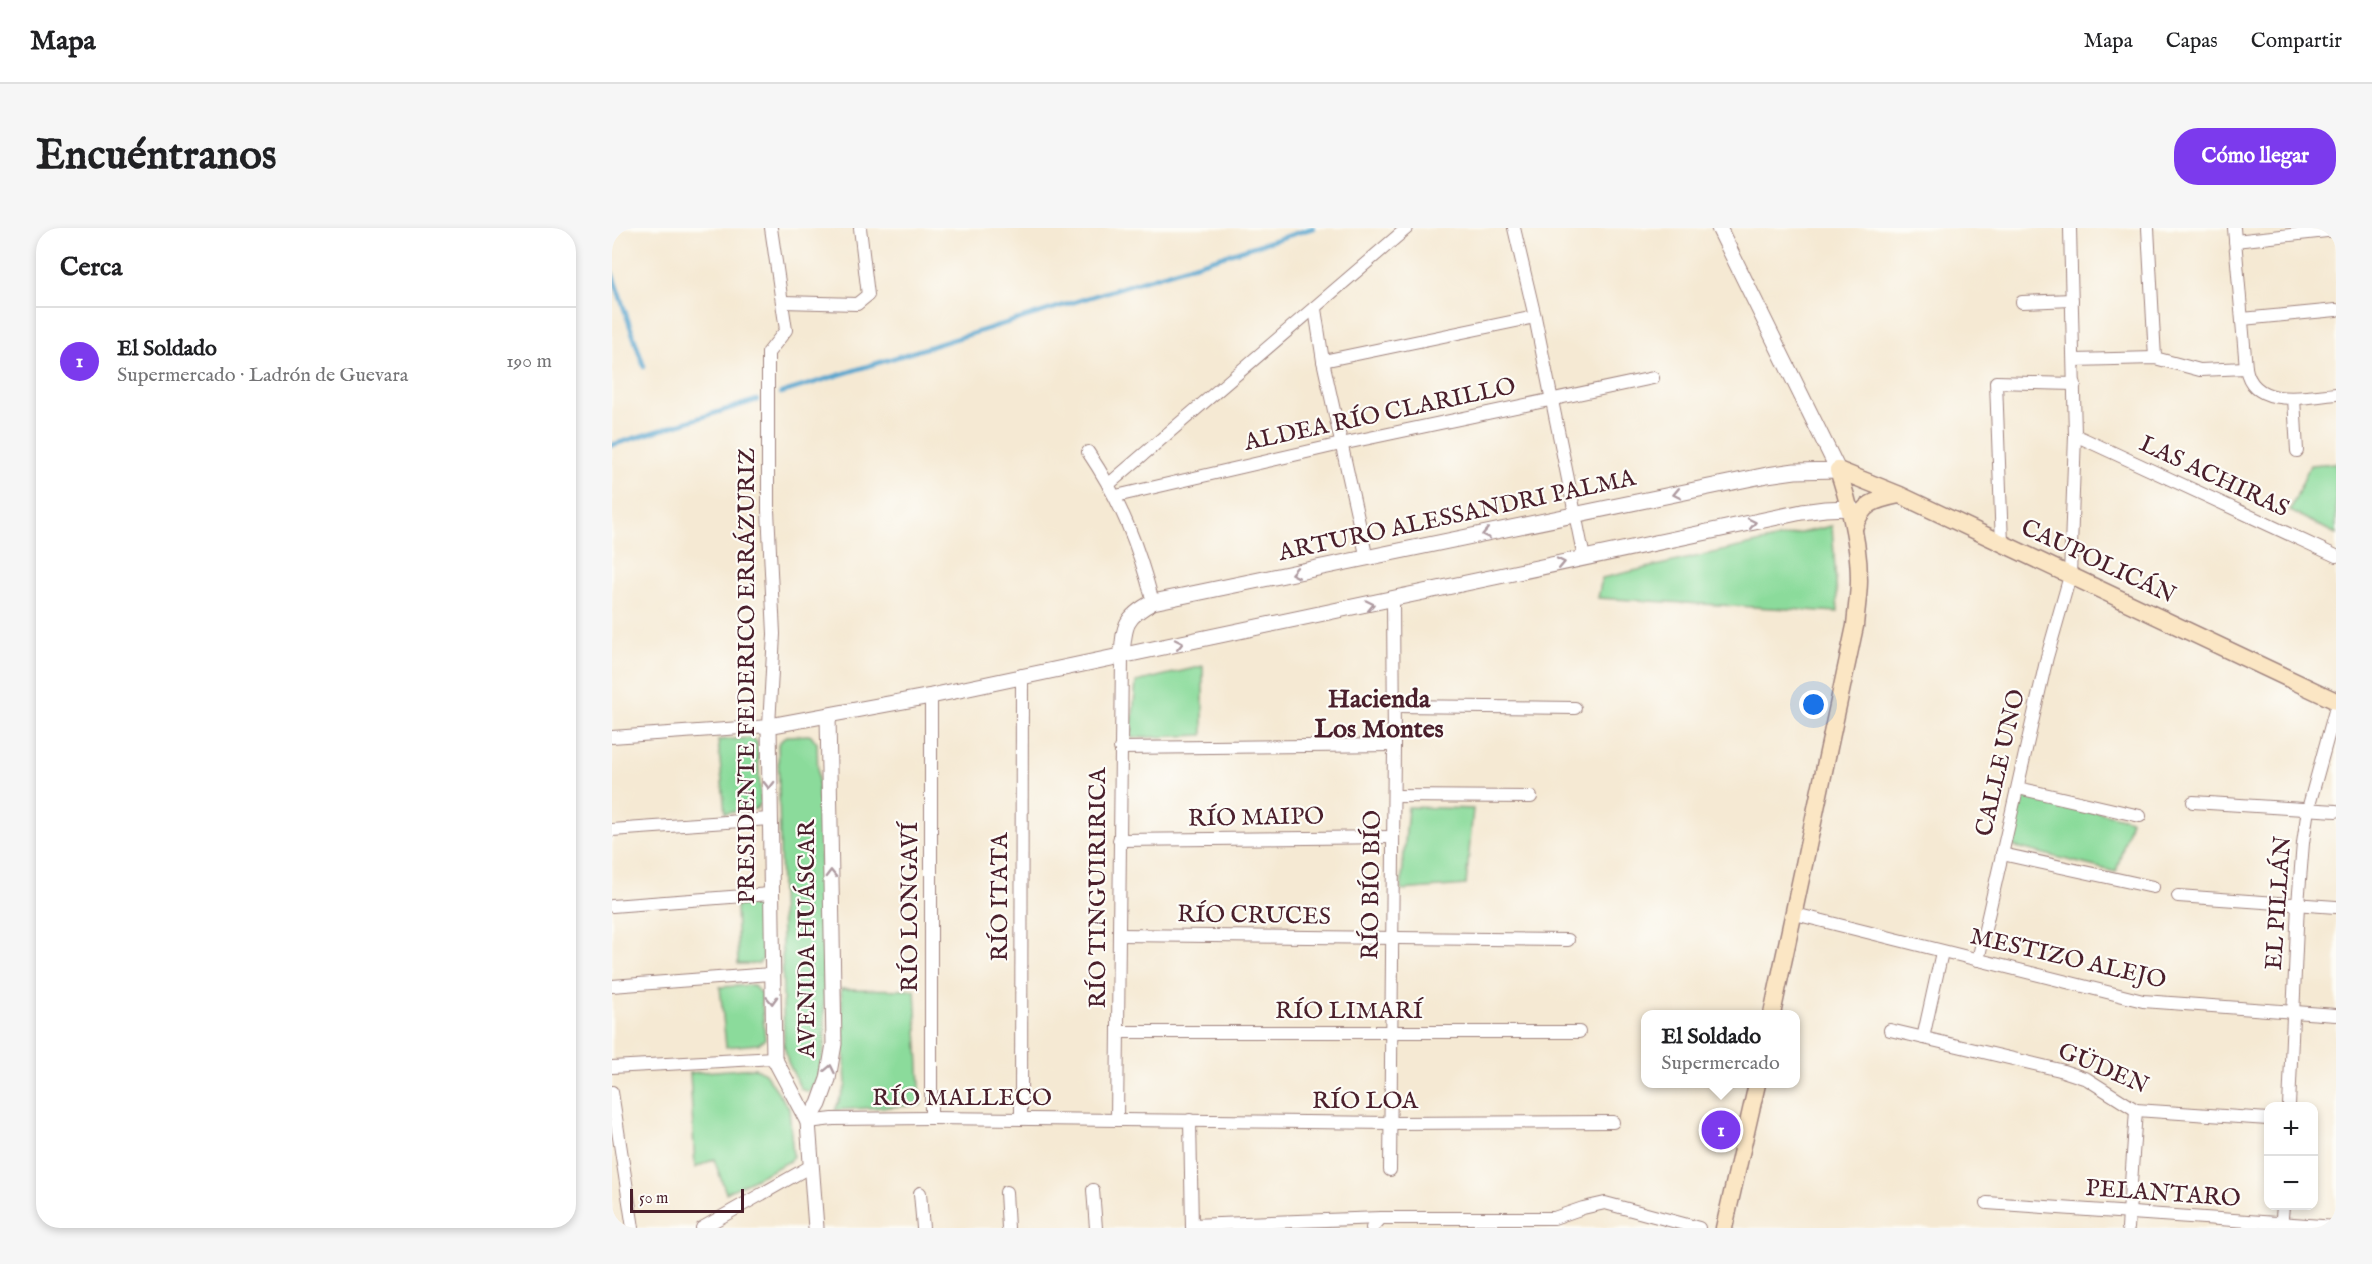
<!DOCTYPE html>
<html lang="es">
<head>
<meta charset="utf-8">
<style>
  body { margin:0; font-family:"IM FELL English",serif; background:#f6f6f6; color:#202124 }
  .controls { position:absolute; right:18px; bottom:18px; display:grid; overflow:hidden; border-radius:12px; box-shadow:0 3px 9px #0003 }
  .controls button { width:54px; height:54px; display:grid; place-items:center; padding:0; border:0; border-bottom:2px solid #e0e0e0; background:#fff; color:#202124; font:30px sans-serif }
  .scale { position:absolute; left:18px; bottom:15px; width:114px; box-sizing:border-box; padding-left:6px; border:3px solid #4a1f2b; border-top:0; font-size:16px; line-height:21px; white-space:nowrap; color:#4a1f2b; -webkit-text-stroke:4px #fdfcf7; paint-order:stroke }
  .you { position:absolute; left:1202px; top:477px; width:21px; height:21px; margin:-15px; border:4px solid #fff; border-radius:50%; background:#1a73e8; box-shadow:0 0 0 9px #1a73e833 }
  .badge { display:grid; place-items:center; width:39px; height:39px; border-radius:50%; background:#7c3aed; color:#fff; font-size:20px; font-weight:700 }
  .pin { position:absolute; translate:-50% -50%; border:3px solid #fff; box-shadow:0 2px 6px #0006 }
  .popup { position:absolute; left:1029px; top:782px; width:159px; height:78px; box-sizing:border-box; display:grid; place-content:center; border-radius:12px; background:#fff; filter:drop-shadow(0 2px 4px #0005); font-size:20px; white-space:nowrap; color:#757577 }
  .popup b { font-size:22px; color:#202124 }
  .popup::after { content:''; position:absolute; left:50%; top:100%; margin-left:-12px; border:12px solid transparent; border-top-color:#fff }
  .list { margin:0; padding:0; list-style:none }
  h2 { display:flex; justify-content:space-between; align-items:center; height:78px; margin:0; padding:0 24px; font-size:26px }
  h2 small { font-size:20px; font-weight:400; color:#757577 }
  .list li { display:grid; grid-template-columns:39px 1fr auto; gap:18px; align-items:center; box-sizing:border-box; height:108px; padding:0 24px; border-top:2px solid #e0e0e0 }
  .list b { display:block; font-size:22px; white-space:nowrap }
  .list p { margin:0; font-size:20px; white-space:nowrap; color:#757577 }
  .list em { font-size:20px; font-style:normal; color:#757577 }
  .map { position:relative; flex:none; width:1724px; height:1000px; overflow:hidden; border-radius:24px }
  header { display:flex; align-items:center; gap:36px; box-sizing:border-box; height:84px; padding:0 30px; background:#fff; border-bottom:2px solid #e0e0e0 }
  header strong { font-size:28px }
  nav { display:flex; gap:33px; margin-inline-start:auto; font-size:21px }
  .intro { display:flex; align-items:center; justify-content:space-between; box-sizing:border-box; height:144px; padding:0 36px }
  h1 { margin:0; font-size:42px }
  .button { padding:15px 27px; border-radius:24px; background:#7c3aed; color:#fff; font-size:21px; font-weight:700 }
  main { display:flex; gap:36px; padding:0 36px }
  aside { flex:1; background:#fff; border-radius:24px; box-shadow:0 3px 9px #0003 }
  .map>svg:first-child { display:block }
  .green { fill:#8bdb9b; stroke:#6a7d63; stroke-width:1.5 }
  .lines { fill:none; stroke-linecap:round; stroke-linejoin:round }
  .stream { stroke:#54a4ce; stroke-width:4.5 }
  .minor-casing { stroke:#a0847f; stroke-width:14 }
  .tertiary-casing { stroke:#a0847f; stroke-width:17 }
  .secondary-casing { stroke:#a0847f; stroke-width:19 }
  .minor { stroke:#fff; stroke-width:12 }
  .tertiary { stroke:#fff; stroke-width:15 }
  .secondary { stroke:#fbe6c4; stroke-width:16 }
  .oneway { stroke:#ae9aa0 }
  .labels { text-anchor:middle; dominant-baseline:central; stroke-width:4.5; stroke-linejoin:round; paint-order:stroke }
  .street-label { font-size:24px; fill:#4a1f2b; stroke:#fdfcf7 }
  .neighbourhood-label { font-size:26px; font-weight:bold; fill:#4a1f2b; stroke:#fdfcf7 }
</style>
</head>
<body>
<header>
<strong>Mapa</strong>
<nav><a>Mapa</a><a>Capas</a><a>Compartir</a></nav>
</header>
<div class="intro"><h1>Encuéntranos</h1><a class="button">Cómo llegar</a></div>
<main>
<aside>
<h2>Cerca<small></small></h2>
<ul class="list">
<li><span class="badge">1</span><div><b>El Soldado</b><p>Supermercado · Ladrón de Guevara</p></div><em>190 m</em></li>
</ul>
</aside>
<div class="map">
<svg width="1724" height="1000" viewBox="0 0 1724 1000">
  <rect width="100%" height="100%" fill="#fdfcf7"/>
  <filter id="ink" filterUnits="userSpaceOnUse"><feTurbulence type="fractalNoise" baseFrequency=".0167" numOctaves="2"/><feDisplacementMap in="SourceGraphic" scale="12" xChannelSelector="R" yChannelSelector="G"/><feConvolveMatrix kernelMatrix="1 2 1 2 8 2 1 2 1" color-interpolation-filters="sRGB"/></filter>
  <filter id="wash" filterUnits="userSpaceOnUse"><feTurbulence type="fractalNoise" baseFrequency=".008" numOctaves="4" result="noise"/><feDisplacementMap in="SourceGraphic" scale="24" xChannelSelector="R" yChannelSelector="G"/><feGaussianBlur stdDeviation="1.35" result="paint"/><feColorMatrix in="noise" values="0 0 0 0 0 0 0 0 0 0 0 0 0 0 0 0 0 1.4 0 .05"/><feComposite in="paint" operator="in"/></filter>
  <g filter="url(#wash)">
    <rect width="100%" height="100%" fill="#f5e9d3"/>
    <g class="green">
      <polygon points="1724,235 1724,306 1678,283 1698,237"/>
      <polygon points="1220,298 1226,384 986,370 990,350"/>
      <polygon points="591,438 591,507 519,510 524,454"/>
      <path d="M199,507L205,515L213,808C211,828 211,849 196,864L189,861L176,834L172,817L166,516L174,508Z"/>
      <polygon points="140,510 145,514 149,575 144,581 113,585 106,512"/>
      <polygon points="1409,565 1519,592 1504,644 1396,617"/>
      <polygon points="796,579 861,581 854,657 789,662"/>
      <polygon points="150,676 151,731 146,736 126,736 124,678"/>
      <polygon points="141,757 149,766 153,811 146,816 114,819 108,759"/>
      <polygon points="229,761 303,762 309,877 223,882 234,857"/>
      <polygon points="143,840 153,845 177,880 181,928 178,933 114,965 102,931 83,940 78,845"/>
    </g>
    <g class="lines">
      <g class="stream">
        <polyline points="0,45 32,139"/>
        <polyline points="169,165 701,0"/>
        <polyline points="0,217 145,172"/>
      </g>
    </g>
  </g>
  <g filter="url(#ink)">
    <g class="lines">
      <defs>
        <g id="minor">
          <polyline points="902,0 923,89 972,330"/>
          <polyline points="1536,0 1543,130"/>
          <path d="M1622,0L1634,140C1641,181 1694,169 1724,166"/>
          <polyline points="1623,13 1724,2"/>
          <polyline points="171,74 245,76 256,67 248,0"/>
          <polyline points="1410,74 1460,72"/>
          <polyline points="703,81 711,133 755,331"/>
          <polyline points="1630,91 1724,82"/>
          <polyline points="1462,132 1543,130 1588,142 1634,140"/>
          <polyline points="711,133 923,89"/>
          <polyline points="1682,170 1685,223"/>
          <polyline points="1463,207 1724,328"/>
          <path d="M476,224C509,273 526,317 541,374"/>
          <polyline points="497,256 795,0"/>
          <polyline points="504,268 729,216 1041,150"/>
          <polyline points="1390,316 1384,154 1463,156"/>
          <polyline points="319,468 319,890"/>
          <polyline points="782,478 963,480"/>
          <polyline points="0,509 157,498 162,406 156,282 156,125 174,102 159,0"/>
          <polyline points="508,520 782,517"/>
          <polyline points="1406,560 1528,588"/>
          <polyline points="782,568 919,569"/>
          <polyline points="1581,574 1724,583"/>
          <polyline points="0,602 157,591"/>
          <polyline points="507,612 781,609"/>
          <polyline points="1390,626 1541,659"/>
          <polyline points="1566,668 1724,679"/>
          <polyline points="0,678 158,666"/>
          <polyline points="1183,686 1531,773 1724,787"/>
          <polyline points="507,707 956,712"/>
          <polyline points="1366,732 1435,429 1458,348 1463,207 1458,0"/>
          <polyline points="0,758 159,746"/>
          <polyline points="1278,802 1448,842 1475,851 1524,882 1656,891"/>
          <polyline points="507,804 967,804"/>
          <polyline points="1311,810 1330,724"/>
          <polyline points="0,839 162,830"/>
          <polyline points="0,864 21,1000"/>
          <polyline points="1677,878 1686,676 1691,615 1696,581 1724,479"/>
          <polyline points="409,891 410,447"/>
          <polyline points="505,892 510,428"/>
          <polyline points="578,892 580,1000"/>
          <polyline points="196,894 221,891 319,890 779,895 1001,894"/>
          <polyline points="778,942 782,517 781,372"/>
          <polyline points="481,962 484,1000"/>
          <polyline points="394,964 396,1000"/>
          <polyline points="308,965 311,1000"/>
          <polyline points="1375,975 1724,999"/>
          <polyline points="580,997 769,990"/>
          <polyline points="90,1000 199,938"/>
          <polyline points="760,1000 769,990 942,990 971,980 993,975 1087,1000"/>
          <polyline points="1516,1000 1524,882"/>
          <polyline points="1669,1000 1671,978"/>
        </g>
        <g id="tertiary">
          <path d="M510,428C512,397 513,389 541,374L1155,247L1183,243L1226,242L1107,0"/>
          <polyline points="196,894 162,830 157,498 319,468 1190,284 1213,281 1239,280"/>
          <polyline points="204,1000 196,894 207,876 216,851 222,816 216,488"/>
        </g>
        <g id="secondary">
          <polyline points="1226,242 1288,267 1724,473"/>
          <path d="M1242,300C1250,275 1263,272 1287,267"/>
          <path d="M1160,786L1243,398C1244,383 1247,367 1247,352C1247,314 1238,278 1226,242"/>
          <polyline points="1112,1000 1145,856"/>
        </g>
      </defs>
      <use href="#minor" class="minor-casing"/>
      <use href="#tertiary" class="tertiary-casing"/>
      <use href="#secondary" class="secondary-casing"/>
      <use href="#minor" class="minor"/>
      <use href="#tertiary" class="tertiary"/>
      <use href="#secondary" class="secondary"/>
    </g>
    <defs><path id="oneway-chevron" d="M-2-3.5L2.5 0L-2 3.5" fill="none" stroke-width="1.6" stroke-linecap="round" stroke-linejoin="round" transform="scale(1.5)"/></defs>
    <g class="oneway">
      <use href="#oneway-chevron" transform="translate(1065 266) rotate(168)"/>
      <use href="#oneway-chevron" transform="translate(1140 295) rotate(-12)"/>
      <use href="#oneway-chevron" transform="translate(874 306) rotate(168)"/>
      <use href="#oneway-chevron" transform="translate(949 335) rotate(-12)"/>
      <use href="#oneway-chevron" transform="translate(683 345) rotate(169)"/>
      <use href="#oneway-chevron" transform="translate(758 377) rotate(-12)"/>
      <use href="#oneway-chevron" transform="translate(567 416) rotate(-12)"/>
      <use href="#oneway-chevron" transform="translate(157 557) rotate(90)"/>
      <use href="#oneway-chevron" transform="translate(219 646) rotate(-91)"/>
      <use href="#oneway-chevron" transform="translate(160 772) rotate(88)"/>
      <use href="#oneway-chevron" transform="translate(218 841) rotate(-78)"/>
    </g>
  </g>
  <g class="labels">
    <g class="street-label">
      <text transform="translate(768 187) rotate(-12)">ALDEA RÍO CLARILLO</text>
      <text transform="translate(1602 249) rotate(25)">LAS ACHIRAS</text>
      <text transform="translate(845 288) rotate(-12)">ARTURO ALESSANDRI PALMA</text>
      <text transform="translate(1486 334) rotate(25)">CAUPOLICÁN</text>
      <text transform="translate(135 448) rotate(-90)">PRESIDENTE FEDERICO ERRÁZURIZ</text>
      <text transform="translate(1389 535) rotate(-77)">CALLE UNO</text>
      <text transform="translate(644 590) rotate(-1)">RÍO MAIPO</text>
      <text transform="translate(760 657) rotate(-89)">RÍO BÍO BÍO</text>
      <text transform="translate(486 660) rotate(-90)">RÍO TINGUIRIRICA</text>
      <text transform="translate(388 669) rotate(-90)">RÍO ITATA</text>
      <text transform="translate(1667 675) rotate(-86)">EL PILLÁN</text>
      <text transform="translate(298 679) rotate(-90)">RÍO LONGAVÍ</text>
      <text transform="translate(642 688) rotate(1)">RÍO CRUCES</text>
      <text transform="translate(195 711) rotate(-90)">AVENIDA HUÁSCAR</text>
      <text transform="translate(1456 731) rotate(13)">MESTIZO ALEJO</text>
      <text x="737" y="783">RÍO LIMARÍ</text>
      <text transform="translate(1491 841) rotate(23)">GÜDEN</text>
      <text x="350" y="870">RÍO MALLECO</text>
      <text x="753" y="873">RÍO LOA</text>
      <text transform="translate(1551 966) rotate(4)">PELANTARO</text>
    </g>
    <g class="neighbourhood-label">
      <text x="767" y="471">Hacienda<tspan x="767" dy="30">Los Montes</tspan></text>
    </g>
  </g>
</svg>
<div class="controls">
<button>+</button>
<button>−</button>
</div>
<div class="scale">50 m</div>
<div class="you"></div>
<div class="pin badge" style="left:1109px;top:902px">1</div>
<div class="popup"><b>El Soldado</b>Supermercado</div>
</div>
</main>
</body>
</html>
